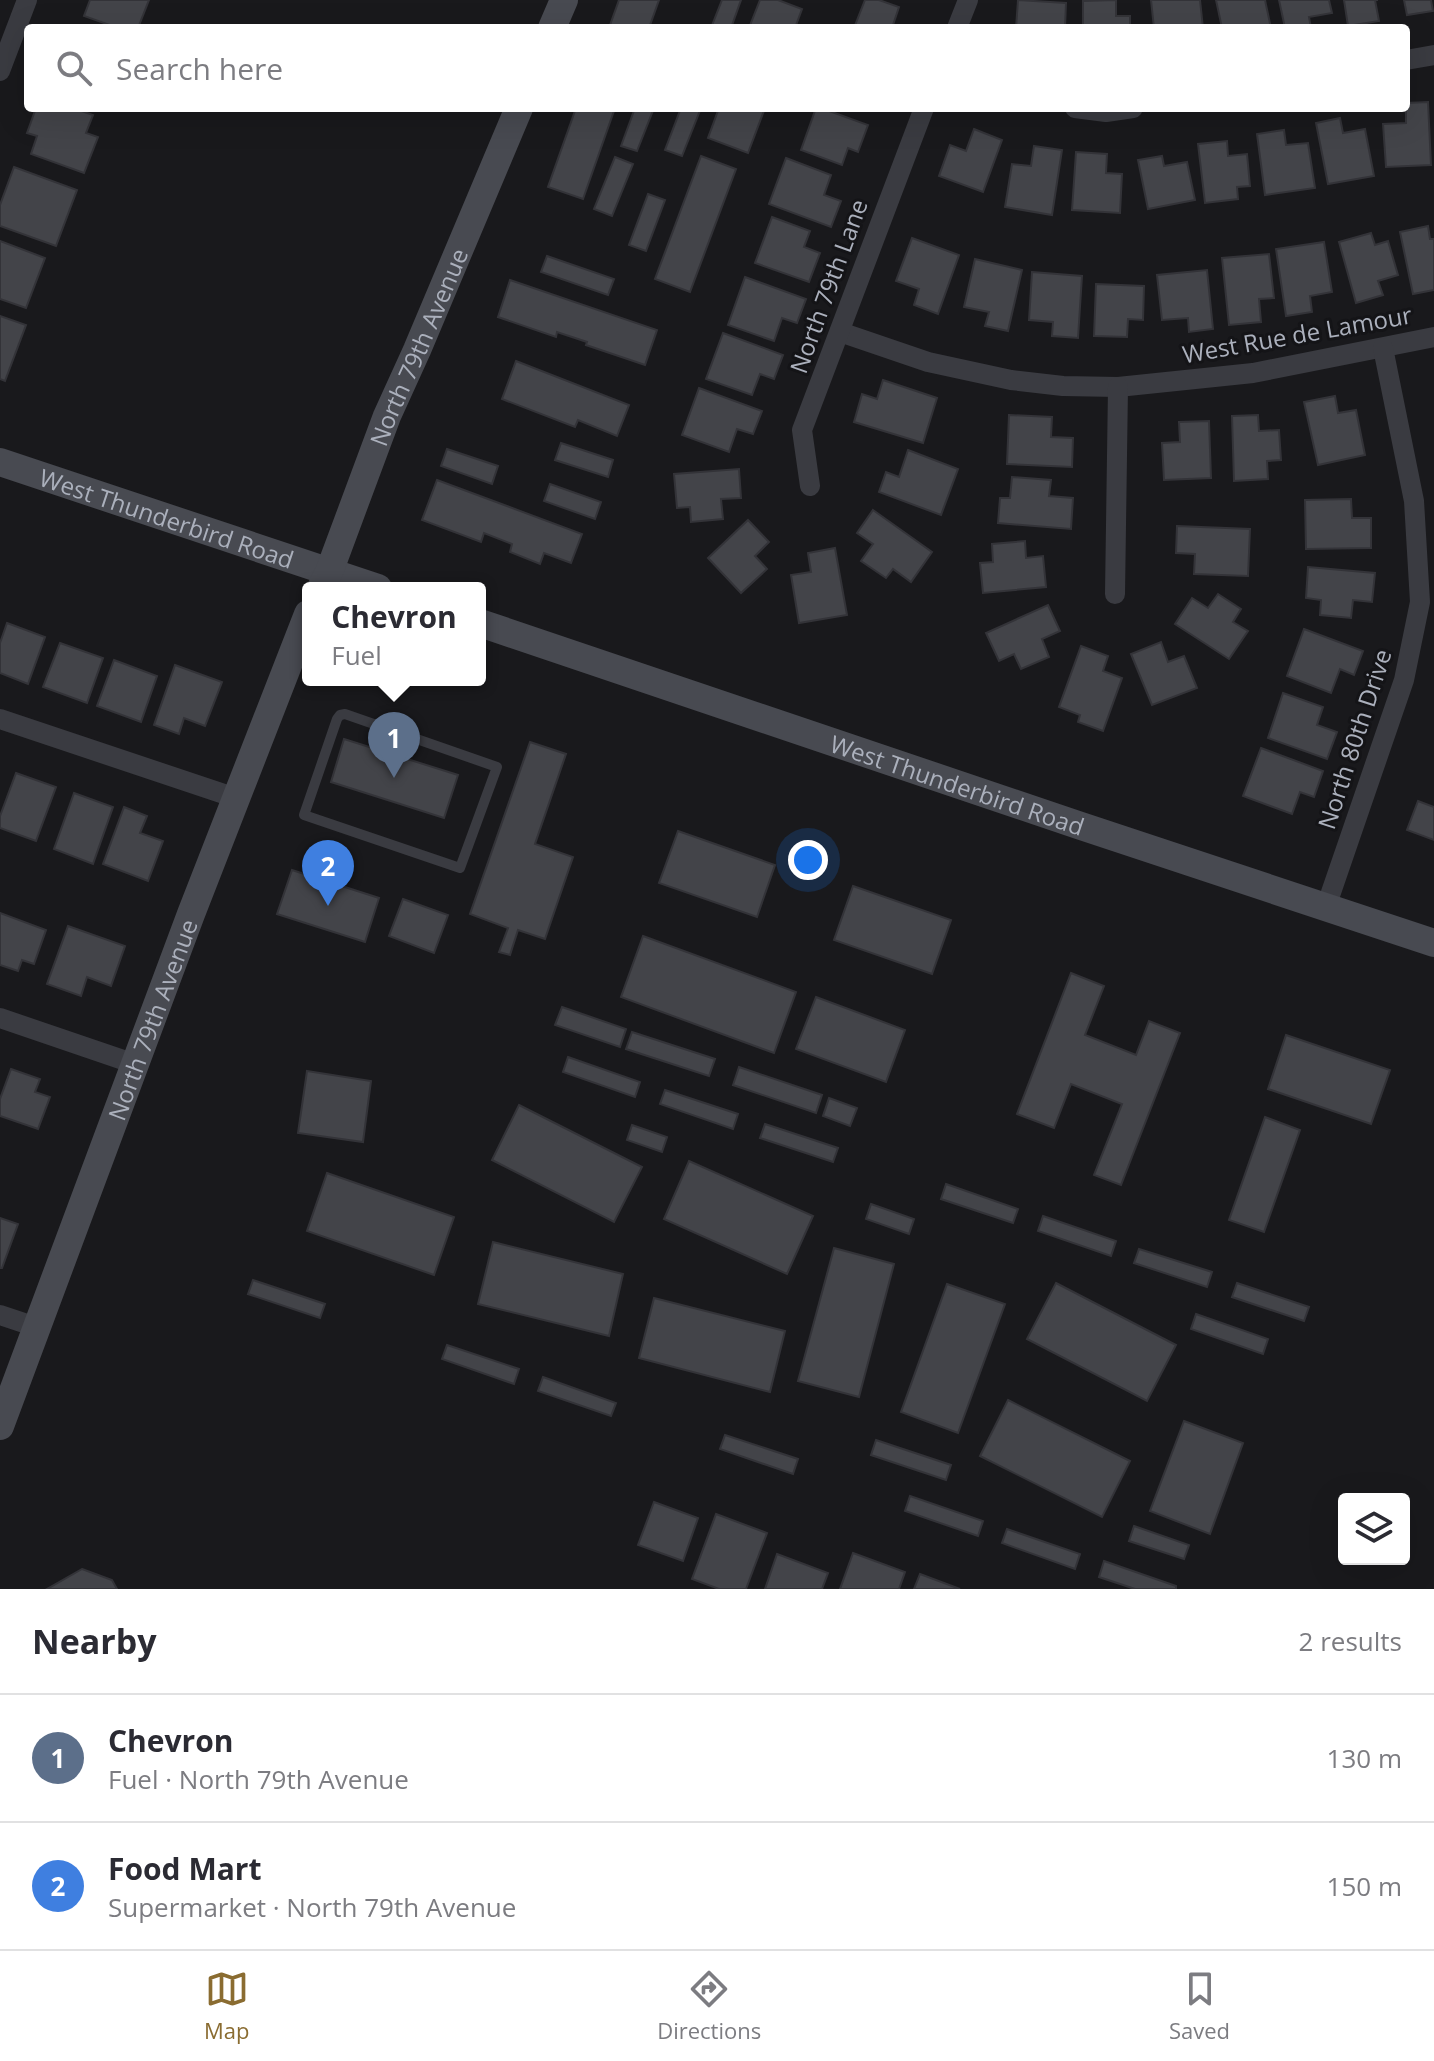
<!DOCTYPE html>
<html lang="en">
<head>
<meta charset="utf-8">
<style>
  body { margin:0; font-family:"Open Sans",sans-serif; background:#f7f7f7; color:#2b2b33 }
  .controls { position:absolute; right:24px; bottom:24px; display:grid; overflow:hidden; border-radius:8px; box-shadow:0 8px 32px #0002 }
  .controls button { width:72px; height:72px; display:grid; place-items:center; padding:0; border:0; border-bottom:2px solid #e1e1e2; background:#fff; color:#2b2b33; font:40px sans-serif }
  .you { position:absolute; left:808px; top:860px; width:28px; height:28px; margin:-20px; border:6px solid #fff; border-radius:50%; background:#1a73e8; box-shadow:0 0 0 12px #1a73e833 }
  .badge { display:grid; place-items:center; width:52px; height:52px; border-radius:50%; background:#8a6c31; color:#fff; font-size:26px; font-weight:700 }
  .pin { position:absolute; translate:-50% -66px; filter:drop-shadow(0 2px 4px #0008) }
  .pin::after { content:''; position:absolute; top:42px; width:28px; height:24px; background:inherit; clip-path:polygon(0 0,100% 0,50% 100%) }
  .popup { position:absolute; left:302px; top:582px; width:184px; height:104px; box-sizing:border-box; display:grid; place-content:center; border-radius:8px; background:#fff; filter:drop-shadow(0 2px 6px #0005); font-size:26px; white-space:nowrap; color:#7c7c81 }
  .popup b { font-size:30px; color:#2b2b33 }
  .popup::after { content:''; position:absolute; left:50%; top:100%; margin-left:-16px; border:16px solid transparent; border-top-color:#fff }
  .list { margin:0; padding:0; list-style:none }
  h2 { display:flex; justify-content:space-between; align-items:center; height:104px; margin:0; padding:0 32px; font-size:34px }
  h2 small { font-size:26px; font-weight:400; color:#7c7c81 }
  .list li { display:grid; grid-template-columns:52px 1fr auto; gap:24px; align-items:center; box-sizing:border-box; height:128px; padding:0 32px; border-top:2px solid #e1e1e2 }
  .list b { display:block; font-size:30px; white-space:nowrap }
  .list p { margin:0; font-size:26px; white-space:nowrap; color:#7c7c81 }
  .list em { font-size:26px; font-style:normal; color:#7c7c81 }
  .icon { flex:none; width:44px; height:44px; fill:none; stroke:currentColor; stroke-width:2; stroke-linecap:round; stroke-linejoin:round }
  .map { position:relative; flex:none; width:1434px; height:1589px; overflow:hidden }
  .search { position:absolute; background:#fff; box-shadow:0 8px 32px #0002; left:24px; right:24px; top:24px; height:88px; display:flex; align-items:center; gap:20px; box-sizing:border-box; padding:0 28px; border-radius:8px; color:#7c7c81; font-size:30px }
  .sheet { height:360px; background:#fff }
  nav { display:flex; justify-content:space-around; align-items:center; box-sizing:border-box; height:112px; border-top:2px solid #e1e1e2; background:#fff; font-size:22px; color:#7c7c81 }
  nav a { display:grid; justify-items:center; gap:4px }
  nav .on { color:#8a6c31 }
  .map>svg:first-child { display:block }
  .building { fill:#434449; stroke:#333338; stroke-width:2 }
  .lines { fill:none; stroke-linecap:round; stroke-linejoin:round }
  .lane { stroke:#3a3b41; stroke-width:10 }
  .street { stroke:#3a3b41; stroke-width:20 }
  .secondary { stroke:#484a51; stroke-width:28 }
  .labels { text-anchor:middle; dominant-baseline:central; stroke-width:6; stroke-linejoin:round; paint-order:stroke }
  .street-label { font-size:24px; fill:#abb0bc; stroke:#141417 }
</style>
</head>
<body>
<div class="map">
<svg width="1434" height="1589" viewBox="0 0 1434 1589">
  <rect width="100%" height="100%" fill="#19191c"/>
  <g class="building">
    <polygon points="90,0 149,0 138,28 118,28 84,16"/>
    <polygon points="619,0 659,0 649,28 609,28"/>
    <polygon points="722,0 741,0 731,28 711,28"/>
    <polygon points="760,0 778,0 802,9 795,28 749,28"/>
    <polygon points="865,0 879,0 899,7 893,25 902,28 854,28"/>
    <polygon points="1018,0 1066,3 1065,28 1016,28"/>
    <polygon points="1116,0 1116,16 1130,16 1130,28 1083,28 1083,1"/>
    <polygon points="1151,0 1200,0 1203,28 1154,28"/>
    <polygon points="1216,0 1265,0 1271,28 1222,28"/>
    <polygon points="1279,0 1329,0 1332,13 1309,17 1311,28 1285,28"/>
    <polygon points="1344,0 1378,0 1375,0 1379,21 1348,26"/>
    <polygon points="1404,0 1431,0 1433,11 1407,15"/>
    <polygon points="1428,102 1431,165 1386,167 1383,124 1406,123 1406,103"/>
    <polygon points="36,108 73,108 93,115 86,133 98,137 84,173 31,154 37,136 27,133"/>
    <polygon points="576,108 615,108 583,199 548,187"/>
    <polygon points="635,108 654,108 637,151 621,146"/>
    <polygon points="681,108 701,108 682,156 665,150"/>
    <polygon points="719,108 765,108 748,153 708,138"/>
    <polygon points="816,108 821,108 868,125 858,152 848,148 842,165 801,150"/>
    <polygon points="1340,118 1343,133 1365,129 1374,176 1328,184 1316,123"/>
    <polygon points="974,129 1002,140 983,192 939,176 950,145 966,151"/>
    <polygon points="1284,130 1286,145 1308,143 1315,188 1265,195 1257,134"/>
    <polygon points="1227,141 1228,156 1247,154 1250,186 1237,187 1238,199 1205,203 1198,144"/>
    <polygon points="1034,146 1062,150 1052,215 1005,207 1012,164 1031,166"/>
    <polygon points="1076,152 1107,154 1106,173 1122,174 1120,213 1072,210"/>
    <polygon points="701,156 736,169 690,292 655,279"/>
    <polygon points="1162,156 1164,166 1187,162 1195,200 1148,209 1138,160"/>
    <polygon points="615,157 633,164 612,216 594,209"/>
    <polygon points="786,158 831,175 824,195 841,201 831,227 769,204"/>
    <polygon points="14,167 77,190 56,246 0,226 0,205"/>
    <polygon points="648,194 665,200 646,251 629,245"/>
    <polygon points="772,217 810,231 804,247 820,253 809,282 755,263"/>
    <polygon points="1428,226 1430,239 1434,239 1434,290 1413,294 1400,232"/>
    <polygon points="1371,233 1375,245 1388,241 1398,275 1378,281 1383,295 1356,303 1339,242"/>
    <polygon points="912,238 959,255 938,314 914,305 919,289 896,281"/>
    <polygon points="0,241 45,258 26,308 0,299"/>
    <polygon points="1324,242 1332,292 1310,296 1312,312 1286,316 1276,249"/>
    <polygon points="1269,254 1274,298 1259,299 1261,322 1229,325 1222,258"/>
    <polygon points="547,256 614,279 608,295 541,272"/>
    <polygon points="975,259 1022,270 1008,331 985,326 989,312 964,307"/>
    <polygon points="1207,270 1213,329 1189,332 1188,318 1162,320 1157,275"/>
    <polygon points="1032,272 1082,276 1078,338 1052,336 1053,322 1029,320"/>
    <polygon points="745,277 806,299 797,323 782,318 774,341 728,325"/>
    <polygon points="510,280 657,330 645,365 586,345 587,342 557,332 556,337 498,317"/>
    <polygon points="1096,284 1144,286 1143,320 1128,319 1127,337 1094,336"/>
    <polygon points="0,316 26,325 5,381 0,379"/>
    <polygon points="723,333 783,355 774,379 760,374 752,395 706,379"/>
    <polygon points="516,361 629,405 617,436 578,420 575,427 502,399"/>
    <polygon points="883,380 937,398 923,443 854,422 862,394 877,399"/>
    <polygon points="699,388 762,411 753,434 737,429 729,452 682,435"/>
    <polygon points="1335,396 1338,413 1356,410 1365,455 1318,465 1304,402"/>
    <polygon points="1009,415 1052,417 1051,437 1073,438 1072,467 1007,464"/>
    <polygon points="1258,415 1259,431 1279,430 1281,460 1267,461 1268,479 1234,481 1232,416"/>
    <polygon points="1209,421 1211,478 1164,480 1162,443 1180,442 1179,422"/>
    <polygon points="561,443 613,460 608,477 555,460"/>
    <polygon points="447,449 498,466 492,484 441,466"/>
    <polygon points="908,450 958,469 941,515 879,492 886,472 899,477"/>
    <polygon points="739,469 741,498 721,499 723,519 691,522 690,507 677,508 674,474"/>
    <polygon points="1012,477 1051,480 1049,496 1073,498 1071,529 998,523 1000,498 1010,498"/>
    <polygon points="437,480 582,534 571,563 544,553 540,564 510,552 512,544 484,533 481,542 422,520"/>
    <polygon points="550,484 601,502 595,519 544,501"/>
    <polygon points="1351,499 1352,518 1371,518 1371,548 1306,549 1305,500"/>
    <polygon points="873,510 932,552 911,582 893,569 886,578 861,561 873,544 857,533"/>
    <polygon points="748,520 769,542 755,556 767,569 741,593 708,558"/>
    <polygon points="1177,526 1250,529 1248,576 1194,574 1195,554 1176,553"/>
    <polygon points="1025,541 1026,558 1043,556 1046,587 983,593 980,563 993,562 992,544"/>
    <polygon points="835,548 847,615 799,623 791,575 811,572 808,553"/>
    <polygon points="1308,567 1375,573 1372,602 1353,600 1351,618 1320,615 1321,600 1306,598"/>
    <polygon points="1218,594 1241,609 1233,622 1248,631 1229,659 1175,624 1192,598 1208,608"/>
    <polygon points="1048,605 1060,631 1042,639 1049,657 1021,669 1014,654 999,661 986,633"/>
    <polygon points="7,623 45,637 28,684 0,673 0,643"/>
    <polygon points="1304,629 1363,651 1354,675 1340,669 1331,693 1287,676"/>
    <polygon points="1161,642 1168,662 1184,656 1197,688 1152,705 1131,654"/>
    <polygon points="60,643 103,658 87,703 43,687"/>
    <polygon points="1081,646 1108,656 1103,671 1122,678 1103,731 1078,722 1080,715 1059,707"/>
    <polygon points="114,660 157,676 141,722 97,706"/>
    <polygon points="175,665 222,682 205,726 184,718 179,734 154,725"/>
    <polygon points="1283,693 1323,707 1317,725 1337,732 1327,759 1268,738"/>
    <polygon points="344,739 458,775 444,818 331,782"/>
    <polygon points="530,742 566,754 535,844 573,857 545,939 518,930 510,955 499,952 508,928 470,914"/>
    <polygon points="1261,748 1323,771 1314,797 1300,792 1292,814 1243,796"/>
    <polygon points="16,773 56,787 36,841 0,828 0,816"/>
    <polygon points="74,793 113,807 93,864 54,849"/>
    <polygon points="1418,801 1434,807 1434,840 1407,830"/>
    <polygon points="124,807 147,816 140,833 163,841 148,881 103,864"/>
    <polygon points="678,831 775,865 757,917 659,883"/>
    <polygon points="292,870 379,898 365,942 277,914"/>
    <polygon points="853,886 951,920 932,974 834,940"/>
    <polygon points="403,899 448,915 434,953 389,936"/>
    <polygon points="0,913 46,930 34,964 22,960 18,971 0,965"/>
    <polygon points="68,926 125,946 111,986 87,977 81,996 47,984"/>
    <polygon points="643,936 796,992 774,1053 621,997"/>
    <polygon points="1071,973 1104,986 1085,1035 1136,1055 1149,1021 1180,1033 1121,1185 1094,1175 1122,1104 1071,1084 1054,1128 1017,1114"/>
    <polygon points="816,997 905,1030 886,1082 796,1049"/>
    <polygon points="562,1007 626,1029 620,1047 555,1025"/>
    <polygon points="632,1032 715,1059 709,1076 626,1049"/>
    <polygon points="1286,1035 1390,1070 1371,1124 1268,1089"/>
    <polygon points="568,1057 640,1082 635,1097 563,1072"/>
    <polygon points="739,1067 822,1095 816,1113 733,1085"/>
    <polygon points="11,1069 40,1079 35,1092 50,1097 38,1129 0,1116 0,1099"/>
    <polygon points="307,1071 371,1081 363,1142 298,1133"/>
    <polygon points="665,1090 738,1114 733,1129 660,1104"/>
    <polygon points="829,1098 857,1108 850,1126 823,1116"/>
    <polygon points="519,1105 642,1167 614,1222 492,1160"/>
    <polygon points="1265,1117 1300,1130 1264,1232 1229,1220"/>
    <polygon points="765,1124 838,1148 833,1162 760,1138"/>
    <polygon points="632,1125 667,1137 662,1152 627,1140"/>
    <polygon points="689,1161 813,1216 787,1274 664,1219"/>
    <polygon points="327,1173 454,1217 434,1275 307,1231"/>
    <polygon points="946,1184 1018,1209 1013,1223 941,1199"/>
    <polygon points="871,1204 914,1219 909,1234 866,1219"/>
    <polygon points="1043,1216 1116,1241 1111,1256 1038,1231"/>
    <polygon points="0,1218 18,1224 2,1268 0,1268"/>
    <polygon points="493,1242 623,1274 609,1336 478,1304"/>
    <polygon points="834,1248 894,1264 859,1397 798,1381"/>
    <polygon points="1139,1249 1212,1272 1207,1287 1134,1263"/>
    <polygon points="253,1280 325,1304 320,1318 248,1294"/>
    <polygon points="1056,1283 1176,1345 1147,1401 1027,1339"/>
    <polygon points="1237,1283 1309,1307 1304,1321 1232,1297"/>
    <polygon points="947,1284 1005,1304 958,1433 901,1412"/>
    <polygon points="654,1298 785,1331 770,1392 639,1358"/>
    <polygon points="1196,1314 1268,1339 1263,1354 1191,1329"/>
    <polygon points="447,1345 519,1369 514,1384 442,1359"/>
    <polygon points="543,1377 616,1403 611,1416 538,1391"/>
    <polygon points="1008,1400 1130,1461 1102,1517 980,1456"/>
    <polygon points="1184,1421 1243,1443 1210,1534 1150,1511"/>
    <polygon points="725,1435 798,1459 793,1474 720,1449"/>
    <polygon points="876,1440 951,1465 946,1480 871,1455"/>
    <polygon points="910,1496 983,1521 978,1536 905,1511"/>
    <polygon points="654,1502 698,1518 683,1561 638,1545"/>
    <polygon points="716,1514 767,1533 746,1589 719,1589 692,1579"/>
    <polygon points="1134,1526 1189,1545 1184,1559 1129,1541"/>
    <polygon points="1007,1529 1080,1554 1075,1569 1002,1543"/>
    <polygon points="853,1553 905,1572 899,1589 840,1589"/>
    <polygon points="777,1554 828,1573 822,1589 765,1589"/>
    <polygon points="1104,1561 1176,1586 1176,1589 1135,1589 1099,1577"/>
    <polygon points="82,1569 112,1580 117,1589 47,1589"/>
    <polygon points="920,1574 960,1589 914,1589"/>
  </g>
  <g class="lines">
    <polygon class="lane" points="345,714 497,767 460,868 304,815 337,719 340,715"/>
    <g class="street">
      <polyline points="957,28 968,0"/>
      <polyline points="1406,60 1434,55"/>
      <polyline points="0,71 27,0"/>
      <polyline points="1075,108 1106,112 1133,108"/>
      <polyline points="840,332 928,362 1011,380 1063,386 1118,387 1253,373 1434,337"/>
      <polyline points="810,486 802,430 924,108"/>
      <polyline points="1115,594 1118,387"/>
      <polyline points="0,719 236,798"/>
      <polyline points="1326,907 1404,680 1420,602 1414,501 1383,348"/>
      <polyline points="0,1018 135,1064"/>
      <polyline points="0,1315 36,1327"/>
    </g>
    <g class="secondary">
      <polyline points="552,28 564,0"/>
      <path id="s1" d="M0,462L378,588"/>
      <path id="s2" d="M321,588L329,572L387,416L417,350L519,108"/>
      <path id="s3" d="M480,623L1078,825L1434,943"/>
      <path id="s4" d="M0,1426L191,914L308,614"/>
    </g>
  </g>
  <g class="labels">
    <g class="street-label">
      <text transform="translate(828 286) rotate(-70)">North 79th Lane</text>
      <text transform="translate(1297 334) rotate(-10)">West Rue de Lamour</text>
      <text stroke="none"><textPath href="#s2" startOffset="260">North 79th Avenue</textPath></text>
      <text stroke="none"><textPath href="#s1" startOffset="176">West Thunderbird Road</textPath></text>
      <text transform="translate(1354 739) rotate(-72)">North 80th Drive</text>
      <text stroke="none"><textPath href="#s3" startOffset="504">West Thunderbird Road</textPath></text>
      <text stroke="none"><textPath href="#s4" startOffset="434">North 79th Avenue</textPath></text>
    </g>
  </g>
</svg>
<div class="controls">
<button><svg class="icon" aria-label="layers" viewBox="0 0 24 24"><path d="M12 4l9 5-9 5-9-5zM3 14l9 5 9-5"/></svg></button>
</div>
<div class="you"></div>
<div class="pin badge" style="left:394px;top:778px;background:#5c6f8a">1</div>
<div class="popup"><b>Chevron</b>Fuel</div>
<div class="pin badge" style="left:328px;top:906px;background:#3f7fe0">2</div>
<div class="search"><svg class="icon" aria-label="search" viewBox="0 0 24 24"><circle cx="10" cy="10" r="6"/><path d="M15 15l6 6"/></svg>Search here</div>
</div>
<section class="sheet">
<h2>Nearby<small>2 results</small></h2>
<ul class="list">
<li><span class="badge" style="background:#5c6f8a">1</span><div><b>Chevron</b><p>Fuel · North 79th Avenue</p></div><em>130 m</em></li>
<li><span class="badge" style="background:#3f7fe0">2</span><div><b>Food Mart</b><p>Supermarket · North 79th Avenue</p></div><em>150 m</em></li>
</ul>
</section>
<nav>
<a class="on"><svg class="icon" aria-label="map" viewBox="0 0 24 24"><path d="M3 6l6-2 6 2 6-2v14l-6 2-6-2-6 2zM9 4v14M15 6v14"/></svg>Map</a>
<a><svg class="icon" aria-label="directions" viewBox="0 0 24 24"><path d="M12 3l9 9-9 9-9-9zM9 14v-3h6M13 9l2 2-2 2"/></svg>Directions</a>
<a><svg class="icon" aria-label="saved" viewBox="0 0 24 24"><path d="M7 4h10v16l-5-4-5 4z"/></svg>Saved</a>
</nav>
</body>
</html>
